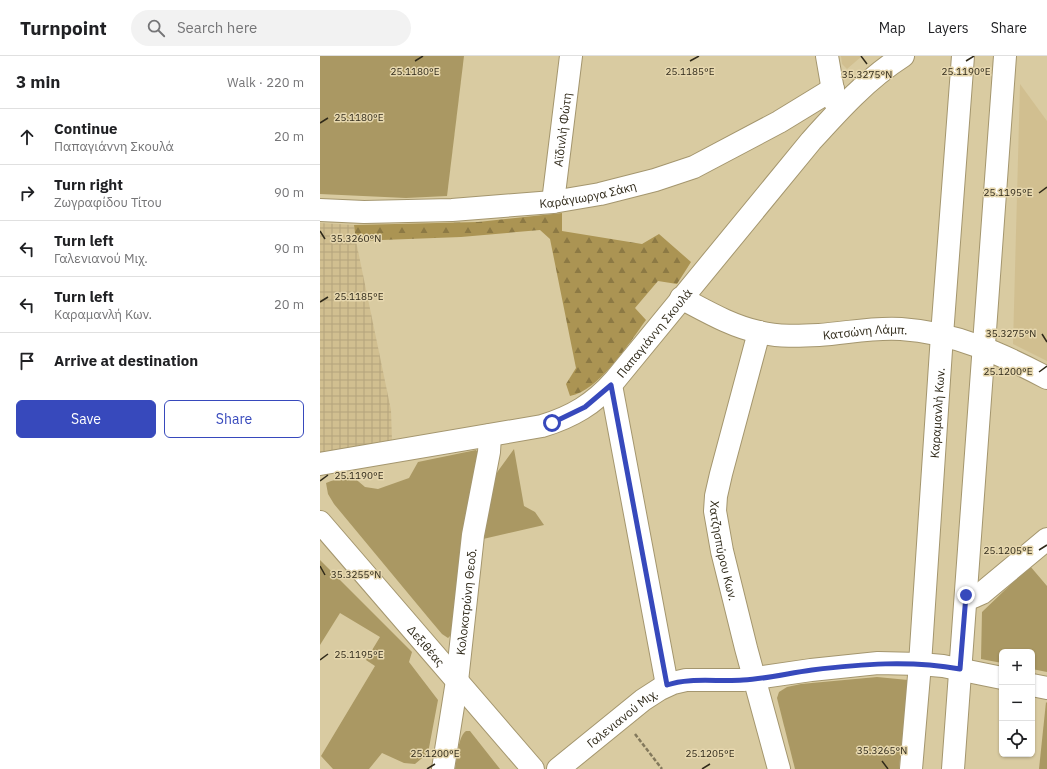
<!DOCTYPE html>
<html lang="en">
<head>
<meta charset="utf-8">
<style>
  body { margin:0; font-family:"IBM Plex Sans",sans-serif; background:#f2f2f2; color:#202124 }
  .controls { position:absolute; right:12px; bottom:12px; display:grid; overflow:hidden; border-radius:6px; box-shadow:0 1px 3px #0004 }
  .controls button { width:36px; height:36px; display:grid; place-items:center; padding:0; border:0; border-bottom:1px solid #e0e0e0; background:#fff; color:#202124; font:20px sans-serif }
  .stop { position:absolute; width:12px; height:12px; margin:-9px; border:3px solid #3749bc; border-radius:50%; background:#fff }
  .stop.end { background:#3749bc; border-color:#fff; box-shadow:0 1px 4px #0008 }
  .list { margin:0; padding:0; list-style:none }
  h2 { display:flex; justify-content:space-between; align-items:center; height:52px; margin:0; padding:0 16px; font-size:17px }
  h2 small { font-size:13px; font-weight:400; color:#757577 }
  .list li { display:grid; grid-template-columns:26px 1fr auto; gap:12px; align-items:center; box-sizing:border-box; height:56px; padding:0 16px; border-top:1px solid #e0e0e0 }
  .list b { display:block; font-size:15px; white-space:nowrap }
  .list p { margin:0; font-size:13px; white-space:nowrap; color:#757577 }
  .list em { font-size:13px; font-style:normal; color:#757577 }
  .actions { display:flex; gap:8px; padding:12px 16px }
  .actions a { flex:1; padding:9px 0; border:1px solid #3749bc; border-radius:6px; text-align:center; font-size:14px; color:#3749bc }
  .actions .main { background:#3749bc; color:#fff }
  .icon { flex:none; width:22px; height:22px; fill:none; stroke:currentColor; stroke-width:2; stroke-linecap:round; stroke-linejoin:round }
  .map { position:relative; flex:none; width:727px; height:713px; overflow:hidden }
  header { display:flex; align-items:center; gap:24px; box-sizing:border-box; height:56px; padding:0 20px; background:#fff; border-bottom:1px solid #e0e0e0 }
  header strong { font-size:19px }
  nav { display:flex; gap:22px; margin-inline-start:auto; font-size:14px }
  .search { width:280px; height:36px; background:#f2f2f2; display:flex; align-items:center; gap:10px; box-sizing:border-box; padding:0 14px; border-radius:22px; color:#757577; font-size:15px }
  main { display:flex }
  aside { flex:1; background:#fff }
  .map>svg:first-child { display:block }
  .built { fill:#d1bf90 }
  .industrial { fill:url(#industrial-grid) }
  .green { fill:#aa9863 }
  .forest { fill:url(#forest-firs) }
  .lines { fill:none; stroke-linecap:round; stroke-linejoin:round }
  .street-casing { stroke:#a4966e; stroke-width:24 }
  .secondary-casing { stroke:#a4966e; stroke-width:24 }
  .path { stroke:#83795c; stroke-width:2.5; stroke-dasharray:4 2; stroke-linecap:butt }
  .street { stroke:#fff; stroke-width:22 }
  .secondary { stroke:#fff; stroke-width:22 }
  .route { stroke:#3749bc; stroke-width:5 }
  .ticks { fill:none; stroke:#302a1a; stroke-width:1.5 }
  .labels { text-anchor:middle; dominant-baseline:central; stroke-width:3; stroke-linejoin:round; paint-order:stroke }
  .street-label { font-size:12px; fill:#302a1a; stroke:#e6d7ae }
  .ticks-label { font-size:10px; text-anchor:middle; fill:#302a1a; stroke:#e6d7ae; stroke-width:3; stroke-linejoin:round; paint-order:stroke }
</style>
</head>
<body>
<header>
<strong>Turnpoint</strong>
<div class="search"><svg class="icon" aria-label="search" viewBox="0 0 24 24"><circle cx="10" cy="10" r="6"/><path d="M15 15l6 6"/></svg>Search here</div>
<nav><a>Map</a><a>Layers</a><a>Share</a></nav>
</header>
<main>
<aside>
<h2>3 min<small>Walk · 220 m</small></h2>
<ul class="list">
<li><svg class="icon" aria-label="ahead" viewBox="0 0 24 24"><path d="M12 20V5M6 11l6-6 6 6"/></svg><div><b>Continue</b><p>Παπαγιάννη Σκουλά</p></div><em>20 m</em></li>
<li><svg class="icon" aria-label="right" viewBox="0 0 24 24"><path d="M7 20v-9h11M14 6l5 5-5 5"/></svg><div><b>Turn right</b><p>Ζωγραφίδου Τίτου</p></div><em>90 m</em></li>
<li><svg class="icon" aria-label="left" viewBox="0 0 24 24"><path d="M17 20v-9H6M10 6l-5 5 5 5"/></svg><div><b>Turn left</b><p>Γαλενιανού Μιχ.</p></div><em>90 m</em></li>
<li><svg class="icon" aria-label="left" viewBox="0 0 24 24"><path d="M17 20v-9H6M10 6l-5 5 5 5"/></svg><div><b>Turn left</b><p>Καραμανλή Κων.</p></div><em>20 m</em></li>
<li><svg class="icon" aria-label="arrive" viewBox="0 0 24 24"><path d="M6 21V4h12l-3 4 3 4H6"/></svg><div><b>Arrive at destination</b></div></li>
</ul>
<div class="actions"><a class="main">Save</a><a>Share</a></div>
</aside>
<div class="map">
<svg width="727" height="713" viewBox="0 0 727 713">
  <defs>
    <pattern id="industrial-grid" width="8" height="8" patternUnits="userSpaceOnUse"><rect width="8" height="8" fill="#d1bf90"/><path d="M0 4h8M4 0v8" fill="none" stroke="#b4a47c"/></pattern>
    <pattern id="forest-firs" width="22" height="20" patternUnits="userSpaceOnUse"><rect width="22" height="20" fill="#ab9453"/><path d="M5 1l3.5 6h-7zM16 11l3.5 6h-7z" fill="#8c7944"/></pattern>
  </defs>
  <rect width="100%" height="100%" fill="#d9cba1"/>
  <g class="built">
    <polygon points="521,0 542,0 527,13 522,8"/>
    <polygon points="700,28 727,65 727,305 693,288"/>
  </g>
  <polygon class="industrial" points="0,167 34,169 36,185 71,354 72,385 0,398"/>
  <g class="green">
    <polygon points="0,0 144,0 127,140 86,142 0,138"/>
    <polygon points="194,393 204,450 215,456 224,469 163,483 170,430 178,415"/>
    <polygon points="156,394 158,397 131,579 128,582 122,578 111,565 14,448 8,438 6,427 11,425 32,420 45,431 58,433 89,422 98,406"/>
    <polygon points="0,504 92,596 89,606 118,644 108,697 95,708 84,707 62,697 49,713 13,713 1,700 55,610 46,604 60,581 20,557 0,589"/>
    <polygon points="710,510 727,530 727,616 712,613 712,596 682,596 682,607 661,603 662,556"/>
    <polygon points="557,621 588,624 579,713 475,713 457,642 459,636 467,631 481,628"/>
    <polygon points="726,646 727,647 727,713 719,713"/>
    <path d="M146,675H150L180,713H135C137,704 138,680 146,675Z"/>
  </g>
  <path class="forest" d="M242,157V175L322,188L339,178L371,206L357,228L338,225L315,252L326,264C309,287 279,335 250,340L246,328L256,312L230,183L220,174L141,181L36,185L34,169L158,166Z"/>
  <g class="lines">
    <defs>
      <g id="street">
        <polyline points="507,0 515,46"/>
        <path id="s1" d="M233,146L251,0"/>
        <path id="s2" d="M0,154L44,156L132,154L233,146L280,138L335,124L374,111L459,66L513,33"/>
        <path id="s3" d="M361,242C386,255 411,270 439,276C458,281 480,280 499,279C527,277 554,271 581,273C633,276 682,298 727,322"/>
        <path id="s4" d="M439,276L401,418L396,440L395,455L402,495L426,592L459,713"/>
        <polyline points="291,329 347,629"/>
        <path id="s5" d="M0,466L213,713"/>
        <polyline points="646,539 653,541 662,537 727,483"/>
        <polyline points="712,629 727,632"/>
        <path id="s6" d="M123,713L137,625L153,479L169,396L170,379"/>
        <path id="s7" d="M238,713L323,644L340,633L353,627L366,624H423L491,614L558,607L600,608L623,610L682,622"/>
        <path id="s8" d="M591,713L600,608L622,279L643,0"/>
        <polyline points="633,713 685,0"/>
      </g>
      <g id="secondary">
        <path id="s9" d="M0,408L222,370C252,361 274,348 295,324L491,85C519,54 547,23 583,0"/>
      </g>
    </defs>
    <use href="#street" class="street-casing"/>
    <use href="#secondary" class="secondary-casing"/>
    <polyline class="path" points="315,678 342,713"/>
    <use href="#street" class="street"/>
    <use href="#secondary" class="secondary"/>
  </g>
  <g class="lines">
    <path class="route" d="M232,367L265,351L291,329L347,629C369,621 399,626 423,624C446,623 469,617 492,614C541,608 590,604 640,613L646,539"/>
  </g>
  <path class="ticks" d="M541,0L547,8M95,5L103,0M370,5L379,0M646,5L654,0M0,67L8,62M719,137L727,131M0,175L5,183M0,246L8,241M722,278L727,286M719,316L727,310M0,425L8,419M719,494L727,489M0,510L5,519M0,604L8,598M562,705L568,713M107,713L115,708M382,713L390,708"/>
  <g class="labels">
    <g class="street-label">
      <text stroke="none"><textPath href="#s1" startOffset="73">Αϊδινλή Φώτη</textPath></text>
      <text stroke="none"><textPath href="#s2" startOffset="269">Καράγιωργα Σάκη</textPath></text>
      <text stroke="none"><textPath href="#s3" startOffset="192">Κατσώνη Λάμπ.</textPath></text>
      <text stroke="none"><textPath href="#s9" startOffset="374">Παπαγιάννη Σκουλά</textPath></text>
      <text stroke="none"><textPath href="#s8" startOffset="357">Καραμανλή Κων.</textPath></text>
      <text stroke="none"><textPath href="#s4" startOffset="225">Χατζησπύρου Κων.</textPath></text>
      <text stroke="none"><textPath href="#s6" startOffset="169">Κολοκοτρώνη Θεοδ.</textPath></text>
      <text stroke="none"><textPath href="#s5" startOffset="163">Δεξιθέας</textPath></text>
      <text stroke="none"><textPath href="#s7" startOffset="82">Γαλενιανού Μιχ.</textPath></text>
    </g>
  </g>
  <g class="ticks-label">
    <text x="95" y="19">25.1180°E</text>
    <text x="370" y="19">25.1185°E</text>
    <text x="646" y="19">25.1190°E</text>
    <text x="547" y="22">35.3275°N</text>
    <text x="39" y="65">25.1180°E</text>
    <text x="688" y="140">25.1195°E</text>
    <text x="36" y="186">35.3260°N</text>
    <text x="39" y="244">25.1185°E</text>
    <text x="691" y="281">35.3275°N</text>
    <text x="688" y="319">25.1200°E</text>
    <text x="39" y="423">25.1190°E</text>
    <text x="688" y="498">25.1205°E</text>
    <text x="36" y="522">35.3255°N</text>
    <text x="39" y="602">25.1195°E</text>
    <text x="562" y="698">35.3265°N</text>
    <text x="115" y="701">25.1200°E</text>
    <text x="390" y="701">25.1205°E</text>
  </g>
</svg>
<div class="controls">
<button>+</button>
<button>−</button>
<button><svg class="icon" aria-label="locate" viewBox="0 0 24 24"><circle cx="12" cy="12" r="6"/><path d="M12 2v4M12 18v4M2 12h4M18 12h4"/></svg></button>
</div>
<div class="stop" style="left:232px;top:367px"></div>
<div class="stop end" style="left:646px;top:539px"></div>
</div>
</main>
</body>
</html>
